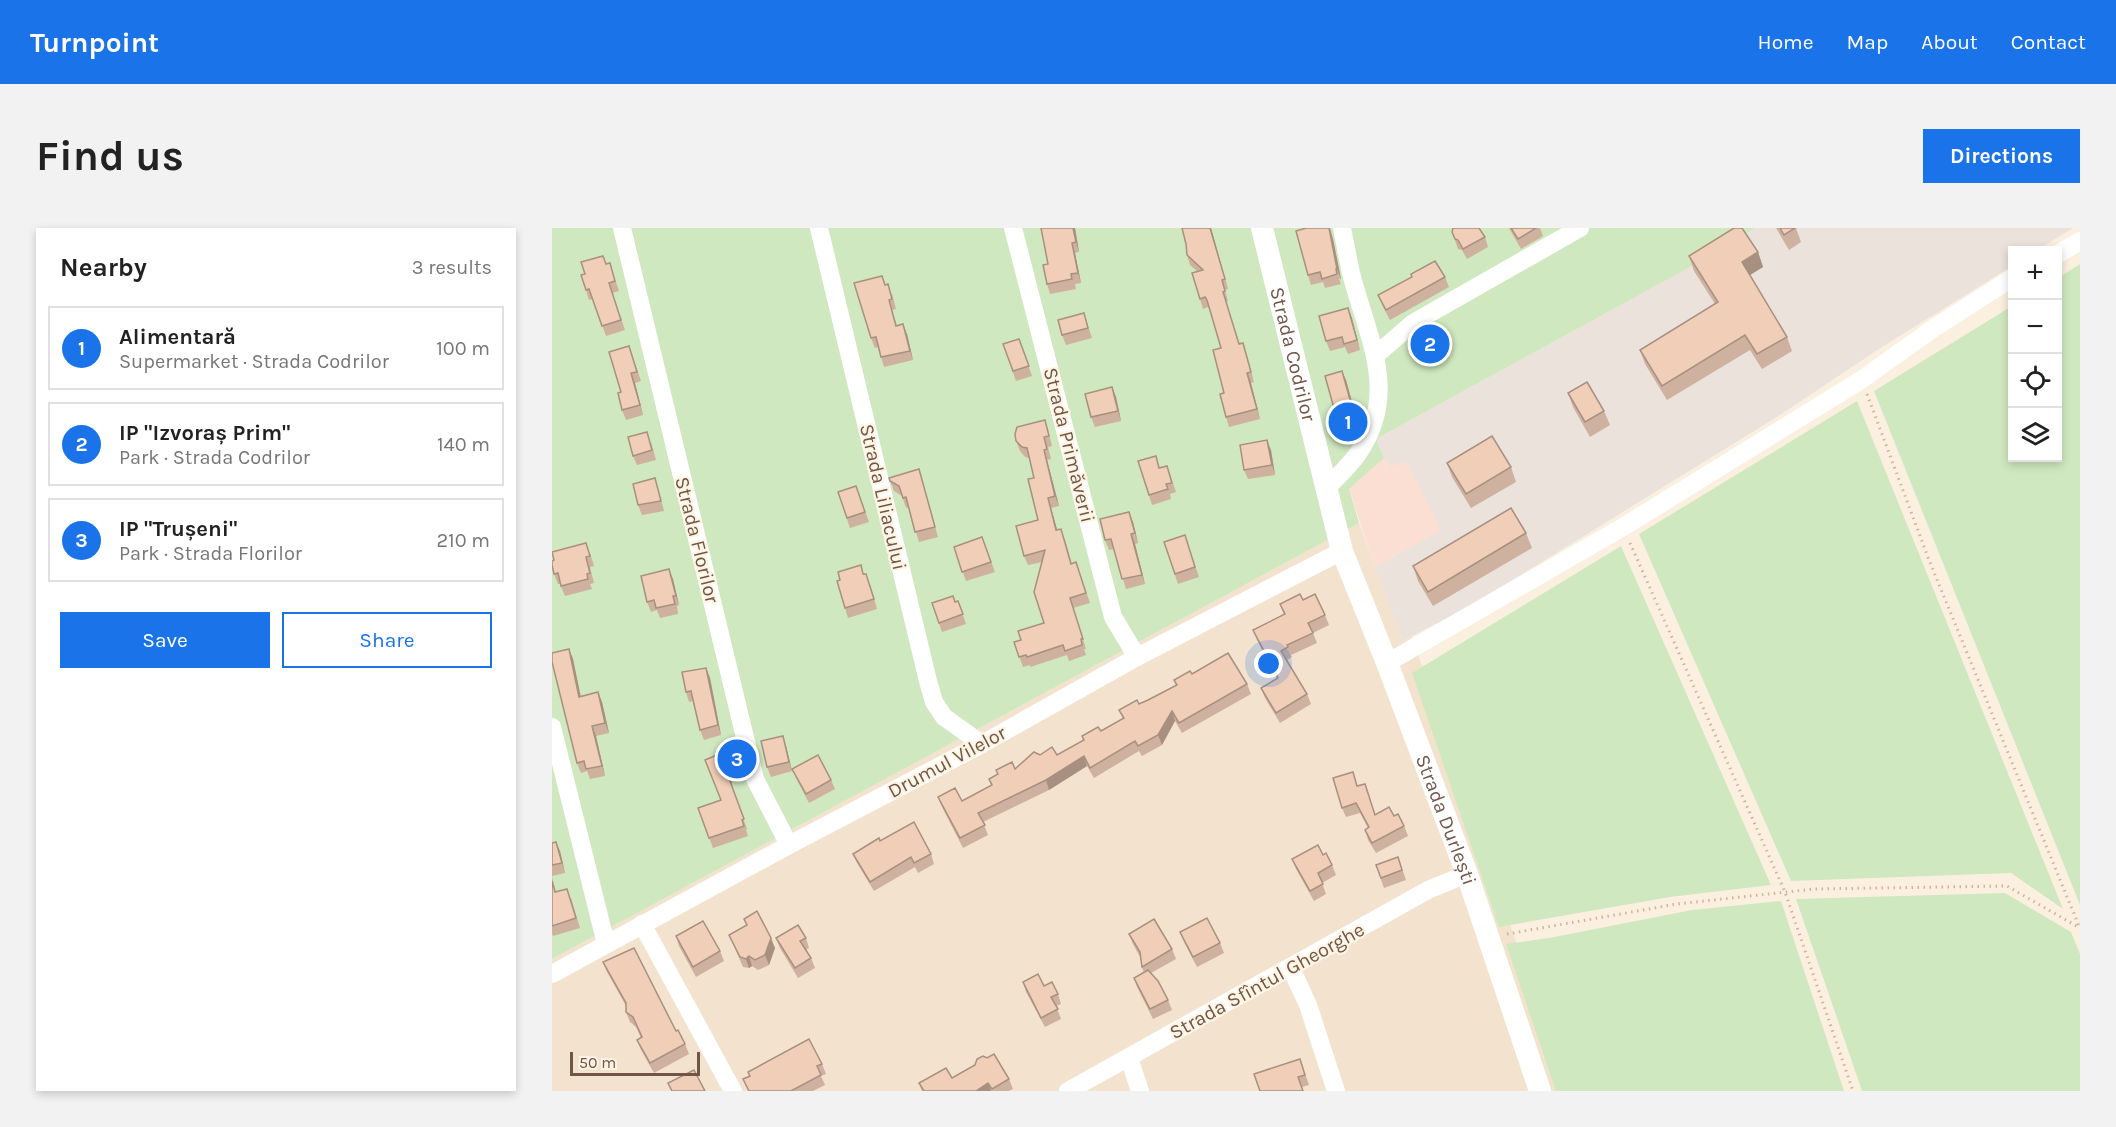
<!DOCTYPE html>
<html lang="en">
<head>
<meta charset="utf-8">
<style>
  body { margin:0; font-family:Karla,sans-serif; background:#f2f2f2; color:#222 }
  .controls { position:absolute; right:18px; top:18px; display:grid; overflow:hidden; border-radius:0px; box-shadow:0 3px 9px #0003 }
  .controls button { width:54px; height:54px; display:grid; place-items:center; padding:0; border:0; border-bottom:2px solid #e0e0e0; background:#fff; color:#222; font:30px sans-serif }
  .scale { position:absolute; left:18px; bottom:15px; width:130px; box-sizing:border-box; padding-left:6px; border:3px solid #715648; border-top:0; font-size:16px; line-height:21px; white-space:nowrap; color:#715648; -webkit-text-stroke:4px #fff5e5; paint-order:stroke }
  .you { position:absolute; left:717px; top:436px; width:21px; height:21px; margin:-15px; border:4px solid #fff; border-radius:50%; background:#1a73e8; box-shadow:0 0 0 9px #1a73e833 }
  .badge { display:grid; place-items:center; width:39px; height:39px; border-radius:50%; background:#1a73e8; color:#fff; font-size:20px; font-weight:700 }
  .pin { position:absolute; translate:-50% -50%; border:3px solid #fff; box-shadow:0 2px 6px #0006 }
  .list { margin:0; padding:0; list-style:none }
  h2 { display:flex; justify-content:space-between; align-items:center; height:78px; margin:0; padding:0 24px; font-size:26px }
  h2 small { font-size:20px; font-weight:400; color:#767676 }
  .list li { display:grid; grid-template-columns:39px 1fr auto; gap:18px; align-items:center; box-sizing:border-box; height:84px; margin:0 12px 12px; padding:0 12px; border:2px solid #e0e0e0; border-radius:0px }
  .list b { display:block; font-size:22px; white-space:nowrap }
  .list p { margin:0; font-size:20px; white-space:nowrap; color:#767676 }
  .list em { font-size:20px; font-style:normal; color:#767676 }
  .actions { display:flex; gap:12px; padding:18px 24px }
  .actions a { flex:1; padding:14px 0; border:2px solid #1a73e8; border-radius:0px; text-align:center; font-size:21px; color:#1a73e8 }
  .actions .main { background:#1a73e8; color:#fff }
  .icon { flex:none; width:33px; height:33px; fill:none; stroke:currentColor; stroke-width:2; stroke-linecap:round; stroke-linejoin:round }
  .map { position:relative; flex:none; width:1528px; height:863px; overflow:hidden; border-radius:0px }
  header { display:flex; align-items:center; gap:36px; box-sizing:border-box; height:84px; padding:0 30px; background:#1a73e8; color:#fff }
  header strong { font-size:28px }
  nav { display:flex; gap:33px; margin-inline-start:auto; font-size:21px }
  .intro { display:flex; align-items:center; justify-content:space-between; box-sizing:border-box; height:144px; padding:0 36px }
  h1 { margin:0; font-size:42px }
  .button { padding:15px 27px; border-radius:0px; background:#1a73e8; color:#fff; font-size:21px; font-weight:700 }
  main { display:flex; gap:36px; padding:0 36px }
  aside { flex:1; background:#fff; border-radius:0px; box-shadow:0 3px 9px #0003 }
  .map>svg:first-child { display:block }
  .residential { fill:#f3e2ce }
  .commercial { fill:#fcdfd3 }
  .industrial { fill:#eae2db }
  .green { fill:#d0e8bf }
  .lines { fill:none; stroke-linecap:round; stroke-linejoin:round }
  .path { stroke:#d4b19c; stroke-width:3; stroke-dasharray:1.5 4.5; stroke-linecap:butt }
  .minor { stroke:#fff; stroke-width:18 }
  .tertiary { stroke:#fff; stroke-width:22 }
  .wall { fill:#ceb19e }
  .shaded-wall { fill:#a89081 }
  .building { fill:#f0ceb8; stroke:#a89081; stroke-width:1.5 }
  .labels { text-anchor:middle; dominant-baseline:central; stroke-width:4.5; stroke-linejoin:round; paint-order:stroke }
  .street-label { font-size:20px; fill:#715648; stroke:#fff5e5 }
</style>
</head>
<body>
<header>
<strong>Turnpoint</strong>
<nav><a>Home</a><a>Map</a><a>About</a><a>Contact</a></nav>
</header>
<div class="intro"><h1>Find us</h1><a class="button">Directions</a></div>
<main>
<aside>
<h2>Nearby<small>3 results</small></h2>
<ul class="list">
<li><span class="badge">1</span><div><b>Alimentară</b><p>Supermarket · Strada Codrilor</p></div><em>100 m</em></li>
<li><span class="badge">2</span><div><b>IP &quot;Izvoraș Prim&quot;</b><p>Park · Strada Codrilor</p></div><em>140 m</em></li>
<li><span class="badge">3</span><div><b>IP &quot;Trușeni&quot;</b><p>Park · Strada Florilor</p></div><em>210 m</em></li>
</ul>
<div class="actions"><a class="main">Save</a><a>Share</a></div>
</aside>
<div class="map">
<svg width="1528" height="863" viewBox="0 0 1528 863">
  <rect width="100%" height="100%" fill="#fbf0df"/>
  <polygon class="residential" points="807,295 851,413 860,409 1015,863 0,863 0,731"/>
  <polygon class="commercial" points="832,230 839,238 854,233 890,302 823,339 797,261"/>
  <polygon class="industrial" points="1203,0 1521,0 1485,22 1460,22 1460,38 1330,119 1228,187 925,374 851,413 823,339 889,302 854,233 839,239 832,230 824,211 1171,21"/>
  <g class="green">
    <polygon points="0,0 1203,0 1171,21 824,211 832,230 797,261 807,295 0,731"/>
    <polygon points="1528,36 1528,677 1322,163 1460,78 1460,230 1506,230 1506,50"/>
    <polygon points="1305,173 1511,681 1459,645 1239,653 1087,306"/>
    <polygon points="1069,318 1219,657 1118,669 947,699 860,445"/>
    <polygon points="1453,665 1519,704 1528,726 1528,863 1310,863 1244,671"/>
    <polygon points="1229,673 1292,863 1004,863 954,716 997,710 1140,682"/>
  </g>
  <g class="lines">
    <g class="path">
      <polyline points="1315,166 1377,332 1527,698"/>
      <polyline points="1078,315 1233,664 1301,863"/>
      <polyline points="955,706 1125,676 1262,661 1455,658 1528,700"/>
    </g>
    <g class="minor">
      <polyline points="70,0 203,551 237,617"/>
      <polyline points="267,0 376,453 382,474 392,489 430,516"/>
      <polyline points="461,0 561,389 585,429"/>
      <polyline points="1506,26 1528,13"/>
      <polyline points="824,127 861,95 1028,0"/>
      <path d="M774,261C784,250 796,239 805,227C849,165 815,109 799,45C796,31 793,15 790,0"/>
      <polyline points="835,435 1071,299 1309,152 1382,100 1460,50"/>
      <polyline points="0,499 54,716"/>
      <polyline points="90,696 181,863"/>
      <polyline points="739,740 756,777 784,863"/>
      <polyline points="0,746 237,617 430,516 585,429 790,323"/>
      <polyline points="577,830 588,863"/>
      <polyline points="516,863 876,662 915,646"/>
    </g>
    <path class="tertiary" id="s1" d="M710,0L790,323L835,435L915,646L988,863"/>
  </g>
  <g class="wall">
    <polygon points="489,0 523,0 527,24 523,25 529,55 523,56 524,61 498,66 495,56 496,36"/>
    <polygon points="630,0 659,0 676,61 673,62 676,73 674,74 687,116 691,115 694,125 702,154 699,155 708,191 677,199 674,189 669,120 657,80 656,79 651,81 648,71 646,44 638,37 635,27 634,16"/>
    <polygon points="900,0 927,0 933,9 936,19 915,31 910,22 906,21 900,4 901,2"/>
    <polygon points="957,0 988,0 991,8 969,21"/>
    <polygon points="1224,0 1244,0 1249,14 1237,22"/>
    <polygon points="781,11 789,51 787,51 789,56 773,60 771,54 759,57 756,47"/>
    <polygon points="1206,24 1211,39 1197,47 1235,109 1240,123 1210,141 1198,122 1115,172 1093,136 1088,122 1163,76 1142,43 1137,28"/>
    <polygon points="51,28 54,36 61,45 67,63 60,65 73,102 54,108 41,71 37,72 34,62 33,46"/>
    <polygon points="859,46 893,49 897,59 838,92 830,77 826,67 860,50"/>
    <polygon points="333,57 340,66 344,81 340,82 345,98 355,106 361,132 332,139 326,119 323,120 319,110"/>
    <polygon points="796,80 808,122 796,126 793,119 778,123 774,113"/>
    <polygon points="535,95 540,110 514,117 510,107"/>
    <polygon points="467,111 480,148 464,153 451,116"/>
    <polygon points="77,118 89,153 83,155 91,187 74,192 70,182 69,164"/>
    <polygon points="794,152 806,196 788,201 785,191"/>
    <polygon points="560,159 564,169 569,193 543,199 539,189"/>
    <polygon points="1016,165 1052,183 1058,197 1038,209 1021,179"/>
    <polygon points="496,202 500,218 496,219 499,231 495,232 507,278 499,280 505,302 513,311 520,336 524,334 538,375 521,380 534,421 532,421 534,427 517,433 515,427 478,439 478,437 471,439 462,414 469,412 492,395 490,334 476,337 472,328 486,292 482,250 477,230 473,229 468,223 464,213"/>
    <polygon points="99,214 104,232 85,237 81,228"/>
    <polygon points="719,222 723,247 696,251 692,242"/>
    <polygon points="586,233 608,240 615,238 624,264 618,266 619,271 600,277"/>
    <polygon points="895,235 959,239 964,254 919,280 900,249"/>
    <polygon points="367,241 386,309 367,314 357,279 354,280 350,268 342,263 337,250"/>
    <polygon points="304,258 317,294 298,300 286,264"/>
    <polygon points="106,260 112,283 90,287 86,277"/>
    <polygon points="581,294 586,315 583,316 593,356 574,361 562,321 557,322 553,312"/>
    <polygon points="974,305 980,320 881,378 866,353 861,338"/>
    <polygon points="633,307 647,349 626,356 612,314"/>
    <polygon points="430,309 443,344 414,353 402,319"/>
    <polygon points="38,325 42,338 38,339 42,355 38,356 40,361 13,368 8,356 6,356 2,346"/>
    <polygon points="312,346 318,356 325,381 296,390 293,380"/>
    <polygon points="121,351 127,377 125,378 126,386 108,390 105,382 99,384 95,374"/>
    <polygon points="751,372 773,387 777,397 761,405 765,415 739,427 740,429 735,432 755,466 759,476 728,495 713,470 709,460 725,451 705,412 701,402 732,387 728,376"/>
    <polygon points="406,373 414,396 390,404 380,375"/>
    <polygon points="17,421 21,431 28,468 46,464 50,474 57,505 44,508 53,548 38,551 35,543 29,545 25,535"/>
    <polygon points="154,440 158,450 169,507 152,512 148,502 141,473 137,474 134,464"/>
    <polygon points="640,446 695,456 699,466 630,505 623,493 610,517 590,528 587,523 542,550 535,538 497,562 431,594 436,607 411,620 390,579 386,569 410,573 439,558 437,551 463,541 488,527 505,527 531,513 530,508 549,503 571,491 567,482 587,476 596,472 624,457 622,452"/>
    <polygon points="234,518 240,543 219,549 215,539"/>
    <polygon points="172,524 183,553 179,555 195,601 194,602 196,608 161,620 146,580 169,572"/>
    <polygon points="240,541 279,552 283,561 257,575 244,550"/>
    <polygon points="813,556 823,587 842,588 852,598 856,608 824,625 816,612 813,602 816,600 808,585 794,589 790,580 806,558"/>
    <polygon points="328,613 379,626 382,636 366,645 363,639 322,663 305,635 301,626"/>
    <polygon points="0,615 8,623 13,645 0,648"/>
    <polygon points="771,627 780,637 784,647 770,655 774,666 762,673 744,641 740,631"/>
    <polygon points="846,629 854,652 832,660 824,637"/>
    <polygon points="0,649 4,664 19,670 28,700 1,708 0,706"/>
    <polygon points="192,691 223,720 217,737 206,742 200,738 197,740 191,739 177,707 194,697"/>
    <polygon points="628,704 668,715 672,725 645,739 632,714"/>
    <polygon points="577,706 620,721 624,731 599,745 616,772 620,782 601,791 585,759 582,750 592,745 590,739 588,729 581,716"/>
    <polygon points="124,708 168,723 172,733 144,749 127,718"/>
    <polygon points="224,710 254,710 257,720 254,722 259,730 263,740 246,750 228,720"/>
    <polygon points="51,734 124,803 133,816 137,826 102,845 89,822 85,812 89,810 84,799 78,794 74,784 74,778 55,744"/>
    <polygon points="471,754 492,758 506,766 509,776 504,778 509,791 493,799 474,764"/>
    <polygon points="748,831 757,857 750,859 708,863"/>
    <polygon points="270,836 274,846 269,848 273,857 261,863 196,863 191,851 197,848 196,844"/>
    <polygon points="400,850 457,851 461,861 457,863 370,863 367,855"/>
  </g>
  <g class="shaded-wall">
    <polygon points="521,0 523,0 527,24 524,14"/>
    <polygon points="658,0 659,0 676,61 673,51"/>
    <polygon points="777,0 778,0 781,11 789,51 785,41"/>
    <polygon points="520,15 523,25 529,55 526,45"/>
    <polygon points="1206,24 1211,39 1195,49 1190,34"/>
    <polygon points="796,80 800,90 808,122 805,112"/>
    <polygon points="351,96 355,106 361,132 358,123"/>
    <polygon points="790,143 794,152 806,196 802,186"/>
    <polygon points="79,145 83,155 91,187 88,177"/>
    <polygon points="695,145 699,155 708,191 705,181"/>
    <polygon points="560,159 564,169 569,193 566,183"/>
    <polygon points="715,212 719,222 723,247 720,237"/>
    <polygon points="492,222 495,232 507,278 503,268"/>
    <polygon points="496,270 499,280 508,312 504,302"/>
    <polygon points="577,284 581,294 586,315 583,305"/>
    <polygon points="579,306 583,316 593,356 590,347"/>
    <polygon points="117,341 121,351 127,377 124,368"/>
    <polygon points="17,421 21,431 31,479 27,469"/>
    <polygon points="154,440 158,450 169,507 166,497"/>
    <polygon points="46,464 50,474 57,505 53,495"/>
    <polygon points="620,483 623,493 610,517 606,507"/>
    <polygon points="40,498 44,508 53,548 50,538"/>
    <polygon points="231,508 234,518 240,543 237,534"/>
    <polygon points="532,528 535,538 497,562 494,552"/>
    <polygon points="4,614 8,623 13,645 10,635"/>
    <polygon points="219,710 223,720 217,737 213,727"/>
    <polygon points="197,728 200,738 197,740 194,731"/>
    <polygon points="436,855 439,863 424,863"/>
  </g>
  <g class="building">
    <polygon points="489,0 521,0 524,14 520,15 526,45 519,46 520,51 495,56 491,37 496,36"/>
    <polygon points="630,0 658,0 673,51 670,52 673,63 671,64 687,116 691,115 699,144 695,145 705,181 674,189 668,166 672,165 661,122 669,120 655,72 653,69 648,71 640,45 651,42 635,27 634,16"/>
    <polygon points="754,0 777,0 785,41 784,41 785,46 770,51 768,44 756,47 744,3"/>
    <polygon points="901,0 927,0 933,9 911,21 906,12 903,11 900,4"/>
    <polygon points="959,0 984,0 966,11"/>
    <polygon points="1182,0 1190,0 1206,24 1190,34 1235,109 1205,126 1193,107 1110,158 1088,122 1166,74 1137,28"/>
    <polygon points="1228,0 1243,0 1232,7"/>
    <polygon points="51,28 54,36 58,35 63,53 57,55 69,92 50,98 37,61 34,62 29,47 33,46 29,34"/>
    <polygon points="883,33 893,49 834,82 826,67 860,49 859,46"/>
    <polygon points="330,48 333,57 336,56 340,71 337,72 344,98 351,96 358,123 329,129 324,109 319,110 302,55"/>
    <polygon points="796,80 805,112 792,116 790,109 774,113 767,88"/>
    <polygon points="532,85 536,100 510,107 506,92"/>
    <polygon points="467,111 477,138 461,143 451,116"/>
    <polygon points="77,118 85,144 79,145 88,177 70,182 66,165 69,164 57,124"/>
    <polygon points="790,143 802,186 785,191 773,148"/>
    <polygon points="1035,154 1052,183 1033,194 1016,165"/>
    <polygon points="560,159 566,183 539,189 533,166"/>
    <polygon points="493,192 497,208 492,209 495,221 492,222 503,268 496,270 504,302 509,301 519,336 524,334 534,365 518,370 531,411 529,411 530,417 513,423 511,417 475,429 474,427 467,429 462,414 469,412 466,403 492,395 482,364 493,322 472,328 464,298 486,292 476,251 482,250 475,220 470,219 464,213 463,206 465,199"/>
    <polygon points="95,204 100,222 81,228 76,209"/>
    <polygon points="940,208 959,239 914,266 895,235"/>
    <polygon points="715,212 720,237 692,242 688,217"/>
    <polygon points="604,228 607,240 615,238 620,255 614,256 616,261 597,267 586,233"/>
    <polygon points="367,241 383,299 363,304 354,269 351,270 347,258 338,253 337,250"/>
    <polygon points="103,250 109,273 86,277 81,256"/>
    <polygon points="304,258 313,284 295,290 286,264"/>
    <polygon points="959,280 974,305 876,364 861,338"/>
    <polygon points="577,284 583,305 579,306 590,347 570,351 559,311 553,312 548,291"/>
    <polygon points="633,307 643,339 623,346 612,314"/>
    <polygon points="430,309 439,334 410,344 402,319"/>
    <polygon points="34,315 38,328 34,329 38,345 35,346 36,351 9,358 6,345 2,346 0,337 0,333 2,332 0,324"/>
    <polygon points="309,337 311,346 314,346 322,371 293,380 285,353 288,352 286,344"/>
    <polygon points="117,341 124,368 121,368 123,376 104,380 102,372 95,374 89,348"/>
    <polygon points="748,366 751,372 763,366 773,387 756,395 761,405 735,417 736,419 729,423 755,466 724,485 709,460 726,450 701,402 733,386 728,376"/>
    <polygon points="401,368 403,374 406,373 411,386 387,395 380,375"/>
    <polygon points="17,421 27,469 46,464 53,495 40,498 50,538 34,541 32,533 25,535 0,434 0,425"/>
    <polygon points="676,425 695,456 627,495 620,483 606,507 586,518 583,513 538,540 532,528 494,552 426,585 433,597 408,610 386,569 403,560 410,573 440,557 437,551 446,546 444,542 460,534 463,541 482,524 488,527 500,519 505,527 532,512 530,508 546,499 549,503 572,490 567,482 585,472 587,476 596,472 625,457 622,452 638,443 640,446"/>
    <polygon points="154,440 166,497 148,502 139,463 134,464 130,444"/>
    <polygon points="231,508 237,534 215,539 209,513"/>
    <polygon points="172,524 180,543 175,545 192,591 190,592 192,598 157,610 146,580 169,572 153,532"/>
    <polygon points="266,527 279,552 254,566 240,541"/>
    <polygon points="801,544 805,558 813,556 823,587 837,579 842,588 846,586 852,598 820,615 813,602 817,599 804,575 790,580 781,550"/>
    <polygon points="362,594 379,626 362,635 359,629 318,654 301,626 327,610 328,613"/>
    <polygon points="4,614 10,635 0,637 0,615"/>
    <polygon points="766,617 771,627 774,625 780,637 766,645 771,656 758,663 740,631"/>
    <polygon points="846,629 850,642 829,650 824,637"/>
    <polygon points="0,653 3,664 15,661 24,690 0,698"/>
    <polygon points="205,683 219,710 213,727 203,732 197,728 194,731 188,729 177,707 195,697 192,691"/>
    <polygon points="655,690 668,715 641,729 628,704"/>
    <polygon points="602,691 620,721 590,739 588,724 577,706"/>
    <polygon points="151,693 168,723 141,739 124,708"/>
    <polygon points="246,697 254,710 248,713 259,730 243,740 224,710"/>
    <polygon points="82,720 124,803 126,802 133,816 98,835 85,812 90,809 81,789 74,784 74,775 51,734"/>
    <polygon points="596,742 606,753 616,772 598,781 582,750"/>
    <polygon points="486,746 492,758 500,754 506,766 499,769 506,781 489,790 471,754"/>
    <polygon points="257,811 270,836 265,838 269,847 239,863 197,863 191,851 198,848 196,844"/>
    <polygon points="442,826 457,851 440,861 436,855 424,863 372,863 367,855 394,840 400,850 423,837 425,831 431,828 435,830"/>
    <polygon points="748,831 753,847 746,849 751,863 708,863 702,846"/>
    <polygon points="142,842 153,863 120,863 116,855"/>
  </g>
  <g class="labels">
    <g class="street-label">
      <text stroke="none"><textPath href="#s1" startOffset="130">Strada Codrilor</textPath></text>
      <text transform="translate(517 217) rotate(76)">Strada Primăverii</text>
      <text transform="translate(331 269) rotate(77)">Strada Liliacului</text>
      <text transform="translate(145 312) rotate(76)">Strada Florilor</text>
      <text transform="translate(395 534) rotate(-28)">Drumul Vilelor</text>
      <text stroke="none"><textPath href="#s1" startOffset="621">Strada Durlești</textPath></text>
      <text transform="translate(715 753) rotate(-29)">Strada Sfîntul Gheorghe</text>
    </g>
  </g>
</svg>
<div class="controls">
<button>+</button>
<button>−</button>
<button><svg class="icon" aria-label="locate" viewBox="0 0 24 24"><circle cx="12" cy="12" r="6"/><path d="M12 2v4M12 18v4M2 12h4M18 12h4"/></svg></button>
<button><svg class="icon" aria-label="layers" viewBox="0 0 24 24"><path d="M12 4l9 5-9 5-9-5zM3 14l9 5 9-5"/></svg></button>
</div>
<div class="scale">50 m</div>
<div class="you"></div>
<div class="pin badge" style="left:796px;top:194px">1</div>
<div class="pin badge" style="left:878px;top:116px">2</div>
<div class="pin badge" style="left:185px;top:531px">3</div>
</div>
</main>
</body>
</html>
